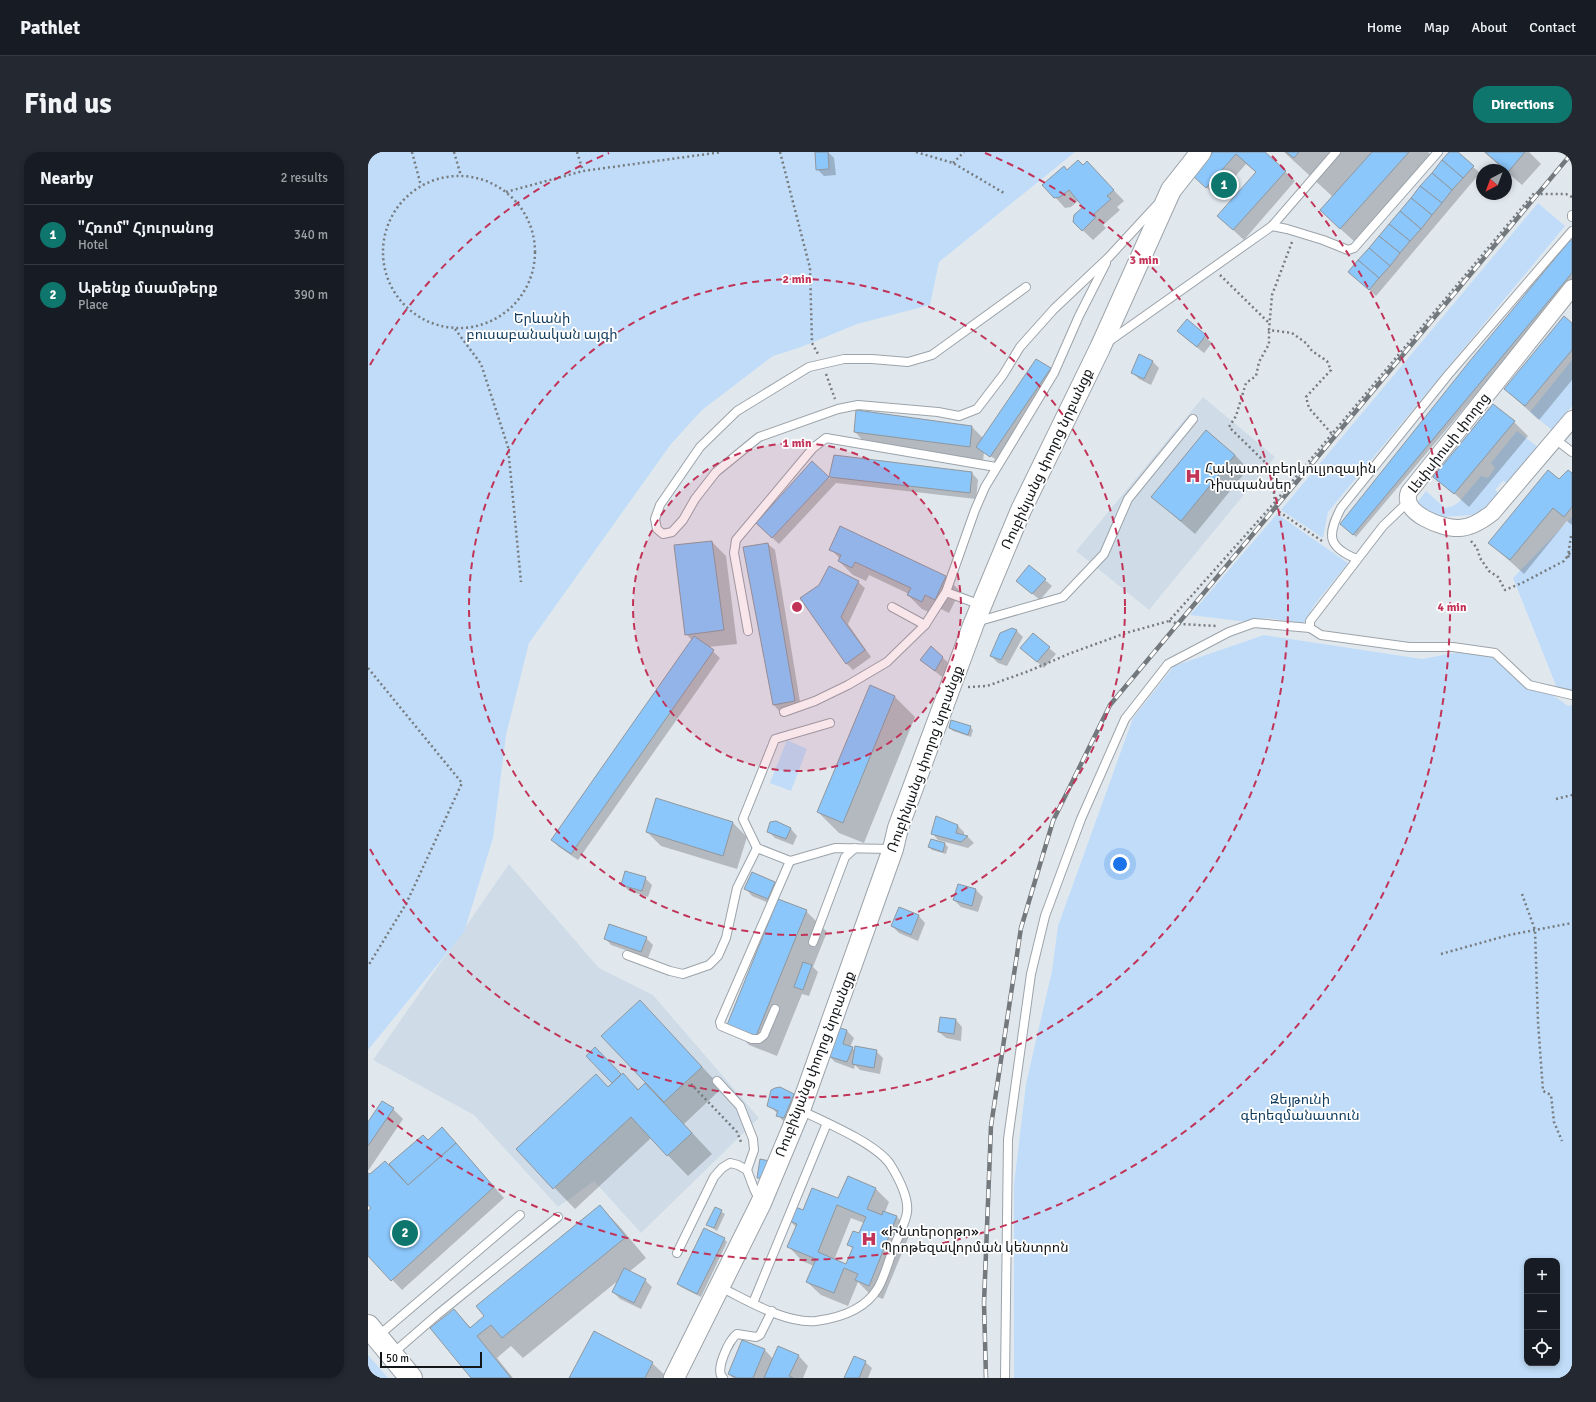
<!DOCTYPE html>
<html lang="en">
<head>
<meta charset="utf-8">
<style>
  body { margin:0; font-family:Signika,"Noto Sans Armenian",sans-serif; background:#242831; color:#f1f3f6 }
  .controls { position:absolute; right:12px; bottom:12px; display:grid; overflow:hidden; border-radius:8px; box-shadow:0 2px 6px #0003 }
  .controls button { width:36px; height:36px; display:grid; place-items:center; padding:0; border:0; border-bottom:1px solid #363941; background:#171b24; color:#f1f3f6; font:20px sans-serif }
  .compass { position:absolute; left:1108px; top:12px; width:36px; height:36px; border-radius:50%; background:#171b24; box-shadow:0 2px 6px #0003; rotate:221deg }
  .scale { position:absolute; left:12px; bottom:10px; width:102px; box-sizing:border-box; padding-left:4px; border:2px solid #131618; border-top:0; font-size:11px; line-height:14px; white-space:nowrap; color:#131618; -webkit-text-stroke:3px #fff; paint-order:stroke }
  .you { position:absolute; left:752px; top:712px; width:14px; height:14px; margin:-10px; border:3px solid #fff; border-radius:50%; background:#1a73e8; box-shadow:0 0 0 6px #1a73e833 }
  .badge { display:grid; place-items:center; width:26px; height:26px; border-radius:50%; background:#0f766e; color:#fff; font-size:13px; font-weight:700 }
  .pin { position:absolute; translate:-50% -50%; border:2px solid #fff; box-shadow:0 1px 4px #0006 }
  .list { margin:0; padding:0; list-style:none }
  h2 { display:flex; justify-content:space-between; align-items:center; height:52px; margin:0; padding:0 16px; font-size:17px }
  h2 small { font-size:13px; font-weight:400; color:#9ea1a6 }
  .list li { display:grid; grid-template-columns:26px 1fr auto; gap:12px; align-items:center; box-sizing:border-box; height:60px; padding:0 16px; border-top:1px solid #363941 }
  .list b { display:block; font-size:15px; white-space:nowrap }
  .list p { margin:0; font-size:13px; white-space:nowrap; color:#9ea1a6 }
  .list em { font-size:13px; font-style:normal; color:#9ea1a6 }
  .icon { flex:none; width:22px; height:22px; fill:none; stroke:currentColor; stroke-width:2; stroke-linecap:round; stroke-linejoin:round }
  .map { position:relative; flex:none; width:1204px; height:1226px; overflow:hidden; border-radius:16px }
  header { display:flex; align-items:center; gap:24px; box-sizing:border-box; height:56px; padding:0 20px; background:#171b24; border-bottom:1px solid #363941 }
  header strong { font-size:19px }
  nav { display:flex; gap:22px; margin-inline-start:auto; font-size:14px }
  .intro { display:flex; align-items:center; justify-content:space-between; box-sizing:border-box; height:96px; padding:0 24px }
  h1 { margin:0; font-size:28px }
  .button { padding:10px 18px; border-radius:16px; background:#0f766e; color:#fff; font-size:14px; font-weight:700 }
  main { display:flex; gap:24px; padding:0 24px }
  aside { flex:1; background:#171b24; border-radius:16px; box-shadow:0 2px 6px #0003 }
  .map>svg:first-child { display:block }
  .built { fill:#cfdce8 }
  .green { fill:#c0dcf8; fill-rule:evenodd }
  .shadow { fill:#0003; fill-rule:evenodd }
  .building { fill:#8cc7fc; stroke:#90979d; fill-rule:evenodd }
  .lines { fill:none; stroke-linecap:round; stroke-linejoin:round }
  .service-casing { stroke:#9ca3a9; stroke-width:10 }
  .minor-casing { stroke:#9ca3a9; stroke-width:18 }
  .tertiary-casing { stroke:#9ca3a9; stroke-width:22 }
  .secondary-casing { stroke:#9ca3a9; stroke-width:24 }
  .path { stroke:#767b7f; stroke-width:2.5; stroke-dasharray:2 3; stroke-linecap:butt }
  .service { stroke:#fff; stroke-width:8 }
  .minor { stroke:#fff; stroke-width:16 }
  .tertiary { stroke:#fff; stroke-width:20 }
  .secondary { stroke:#fff; stroke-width:22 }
  .rail-casing { stroke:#72787c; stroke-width:4.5 }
  .rail { stroke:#fff; stroke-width:3; stroke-dasharray:9; stroke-linecap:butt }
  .ring { fill:none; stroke:#c23358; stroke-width:2; stroke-dasharray:7 5 }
  .labels { text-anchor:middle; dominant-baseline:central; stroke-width:3.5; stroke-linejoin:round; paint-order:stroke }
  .park-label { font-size:14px; fill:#113d5f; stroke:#fff }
  .street-label { font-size:14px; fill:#131618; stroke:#fff }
  .poi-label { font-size:14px; fill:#131618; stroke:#fff; text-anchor:start }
  .centre { fill:#c23358; stroke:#fff; stroke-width:2 }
  .ring-label { font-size:12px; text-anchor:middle; font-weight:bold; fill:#c23358; stroke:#fff; stroke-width:3.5; stroke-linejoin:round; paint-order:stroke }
</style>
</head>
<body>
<header>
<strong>Pathlet</strong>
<nav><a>Home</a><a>Map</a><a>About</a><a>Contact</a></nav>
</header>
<div class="intro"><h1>Find us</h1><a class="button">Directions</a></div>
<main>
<aside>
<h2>Nearby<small>2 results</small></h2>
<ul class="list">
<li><span class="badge">1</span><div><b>&quot;Հռոմ&quot; Հյուրանոց</b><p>Hotel</p></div><em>340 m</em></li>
<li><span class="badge">2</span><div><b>Աթենք մսամթերք</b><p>Place</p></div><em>390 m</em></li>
</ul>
</aside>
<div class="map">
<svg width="1204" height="1226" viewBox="0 0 1204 1226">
  <rect width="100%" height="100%" fill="#e0e8ee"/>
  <g class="built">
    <polygon points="835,245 907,305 781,458 708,399"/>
    <polygon points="141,712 231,816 285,843 391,966 273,1081 226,1029 190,1055 106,963 5,908"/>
  </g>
  <g class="green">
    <polygon points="0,0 707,0 571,110 562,153 489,172 433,195 405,204 334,258 303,292 161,491 138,583 125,686 96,780 0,898"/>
    <polygon points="1170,51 1197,74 960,360 955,386 913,358"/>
    <polygon points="1204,208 1204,254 1184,278 1162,260"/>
    <polygon points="1149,279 1171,296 1141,331 1135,329 1127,338 1131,341 1112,360 1105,363 1070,365 1061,362 1048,352 1058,339 1077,356 1085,354 1091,350 1113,324 1120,326 1127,316 1123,311"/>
    <path d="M909,362L980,411L947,452L935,472C917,469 897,462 880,470L822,463Z"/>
    <polygon points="1204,365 1204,540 1191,541 1145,426"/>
    <path d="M896,483L1054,507L1118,495L1200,554L1204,553V1226H646V1033L658,932L684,819L690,774L765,566L806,514ZM1159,1109H1189V1211H1159Z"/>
    <polygon points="419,588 439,597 423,639 402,631"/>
    <polygon points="0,1203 20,1226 0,1226"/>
  </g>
  <g class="shadow">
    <polygon points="455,0 460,0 466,6 468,23 456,24 449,17"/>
    <polygon points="846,0 896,0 927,29 876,88 850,64 889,21 878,12 849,45 836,33"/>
    <polygon points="916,0 1060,0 1064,4 987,90 967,72 965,45"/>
    <polygon points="1083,0 1088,0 1112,21 1008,144 981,120"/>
    <polygon points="1116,0 1161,0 1173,12 1154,33"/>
    <polygon points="719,10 756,49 749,55 752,58 735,73 738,76 725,88 706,70 717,55 711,48 703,55 697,56 687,45 700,20 715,14"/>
    <polygon points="1204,88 1204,128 988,385 977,375"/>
    <polygon points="819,169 844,191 836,201 817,186"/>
    <polygon points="1204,172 1204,228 1171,268 1137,237"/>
    <polygon points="785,210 791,216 783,233 771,227 764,220"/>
    <polygon points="682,217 689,224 629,311 626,309 627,307 616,300 615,309 500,294 487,280 489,259 604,275 615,286"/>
    <polygon points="1146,270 1160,284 1101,355 1067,324"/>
    <polygon points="867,303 880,317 827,382 799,358 785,345"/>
    <polygon points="467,305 604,321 610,328 608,347 468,331 411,392 396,378 444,310 462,327"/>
    <polygon points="1204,323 1204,373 1199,369 1156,422 1122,391 1192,329"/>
    <polygon points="473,376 578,425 592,439 581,461 571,456 567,463 554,457 540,443 541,442 501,423 498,429 485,423 471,409 472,407 463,397"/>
    <polygon points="344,390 358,404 369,492 340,495 352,506 210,708 191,695 184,688 324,488 318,482"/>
    <polygon points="400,392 407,398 433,556 412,560 406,553"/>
    <polygon points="677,428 684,434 672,448 656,435"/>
    <polygon points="490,430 497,436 480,472 503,505 485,518 478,511 433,446"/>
    <polygon points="648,478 655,485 639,514 630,511 623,504"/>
    <polygon points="563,496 582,512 574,525 553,508"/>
    <polygon points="681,496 688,502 676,516 660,502"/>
    <polygon points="527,545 547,565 496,691 471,681 450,660"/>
    <polygon points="602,575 605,578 603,585 585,579 582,576"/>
    <polygon points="289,647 365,671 379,685 369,717 293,694 279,680"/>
    <polygon points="408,671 423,677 429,684 425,693 407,686 400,679"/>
    <polygon points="590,674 596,680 596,684 600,685 606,691 600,696 570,688 564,681"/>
    <polygon points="563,688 577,692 580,695 578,702 564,698 561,695"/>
    <polygon points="384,722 407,731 413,738 409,747 438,759 459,780 445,815 450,820 441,844 434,842 409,904 381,893 361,872 408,754 384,744 378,737"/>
    <polygon points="277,726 284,733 280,745 261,739 254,732"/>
    <polygon points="590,733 608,738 615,745 610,760 593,755 586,748"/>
    <polygon points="532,756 551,764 557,771 550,789 531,781 524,774"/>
    <polygon points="237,786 278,786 285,793 280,806 243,793"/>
    <polygon points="588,868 594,875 593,889 578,886 571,880"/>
    <polygon points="292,870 354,936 316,972 344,1002 320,1024 283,986 207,1057 149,997 245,931 219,904 227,896 254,923 255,922 271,938 279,931"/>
    <polygon points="470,876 479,879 486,886 482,895 488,899 508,899 515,906 512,922 492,918 487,913 486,917 467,910 461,904"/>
    <polygon points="425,943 432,950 416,970 410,963 410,962 401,953"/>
    <polygon points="25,957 35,967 0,1019 0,971"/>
    <polygon points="74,976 136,1046 34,1138 0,1102 0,1060 4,1056 0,1051 0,1022 3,1023 21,1014 55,984 60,989"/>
    <path d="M508,1037L521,1050L517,1060L529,1065L543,1079L515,1147L502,1142L490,1130L480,1154L453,1143L439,1130L446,1114L434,1109L421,1095L429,1076L421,1068L435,1060ZM483,1066L496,1071L491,1083L480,1092L485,1097L478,1113L466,1108Z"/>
    <polygon points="232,1054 252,1075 278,1106 261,1120 277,1128 284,1135 273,1157 252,1147 245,1140 252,1127 155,1206 143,1194 129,1206 145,1226 104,1226 86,1158 103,1176 117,1164"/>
    <polygon points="347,1056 357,1062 349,1079 340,1073"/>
    <polygon points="356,1087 359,1090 333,1145 313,1135 310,1132"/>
    <polygon points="375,1189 397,1198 405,1207 430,1203 440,1214 435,1226 365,1226 361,1222"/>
    <polygon points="497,1210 504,1216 500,1226 477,1226"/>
    <polygon points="284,1211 300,1226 202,1226"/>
  </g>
  <g class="building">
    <polygon points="447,0 460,0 461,17 448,18"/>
    <polygon points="845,0 897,0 918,19 865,78 849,64 888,20 868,2 838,36 824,23"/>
    <polygon points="918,0 931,0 926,6"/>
    <polygon points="1004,0 1041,0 972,77 952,58"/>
    <polygon points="1081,0 1090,0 1106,14 1095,26 1074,8"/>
    <polygon points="1117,0 1157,0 1140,20"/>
    <polygon points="710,8 715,13 719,9 746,38 739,44 743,47 726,62 728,65 714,79 705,70 706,63 715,55 701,38 692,45 686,46 674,33 696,14 699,18"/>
    <polygon points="1074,8 1095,26 1084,38 1064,21"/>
    <polygon points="1064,21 1084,38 1074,51 1052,34"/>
    <polygon points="1052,34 1074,51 1064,63 1043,46"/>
    <polygon points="1043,46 1064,63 1053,77 1032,59"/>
    <polygon points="1032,59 1053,77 1042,89 1021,72"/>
    <polygon points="1021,72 1042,89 1032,101 1011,84"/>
    <polygon points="1011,84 1032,101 1022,114 1001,96"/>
    <polygon points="1204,86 1204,121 985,383 972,372 1101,210"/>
    <polygon points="1001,96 1022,114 1011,126 990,108"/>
    <polygon points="990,108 1011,126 1001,138 980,120"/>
    <polygon points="1196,164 1204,171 1204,198 1157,254 1136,237"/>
    <polygon points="819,167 838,183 829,195 809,179"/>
    <polygon points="771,202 785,209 776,227 763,221"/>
    <polygon points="668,207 683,216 622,305 608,295"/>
    <polygon points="1125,252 1147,269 1086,342 1065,325"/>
    <polygon points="488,258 604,274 602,295 486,280"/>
    <polygon points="838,278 867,303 813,369 783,345"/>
    <polygon points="466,303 604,320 602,341 461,325"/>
    <polygon points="444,309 461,325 404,386 388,371"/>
    <polygon points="1180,318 1191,327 1200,318 1204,321 1204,355 1196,365 1185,356 1142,408 1120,391"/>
    <polygon points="472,374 578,424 567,448 557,443 554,450 539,443 543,436 487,410 484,416 470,409 473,403 461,398"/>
    <polygon points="344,389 356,478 317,483 306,393"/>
    <polygon points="400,391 427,549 405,553 375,395"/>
    <polygon points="661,413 678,427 664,442 648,429"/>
    <polygon points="461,414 491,429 473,465 497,498 478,512 432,446 451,433"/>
    <polygon points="644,476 649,478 633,508 622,504 632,481"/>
    <polygon points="665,481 682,495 669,510 652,496"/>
    <polygon points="326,484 346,498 203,702 183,688"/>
    <polygon points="563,494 575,505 567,519 552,508"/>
    <polygon points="502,533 527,544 475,671 449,660"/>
    <polygon points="583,568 603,574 600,583 581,576"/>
    <polygon points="288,646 365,670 355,704 278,680"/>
    <polygon points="568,664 590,673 588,681 600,684 593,690 563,682"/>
    <polygon points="408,669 423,676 418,687 399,680 402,670"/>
    <polygon points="563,687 577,691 575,700 560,695"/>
    <polygon points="257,719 278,725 274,739 253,733"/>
    <polygon points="384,720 407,730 400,747 376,737"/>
    <polygon points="590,732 608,737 604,754 585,748"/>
    <polygon points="410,747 439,758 388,884 359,873"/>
    <polygon points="531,755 551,763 543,783 523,774"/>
    <polygon points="241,772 279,785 273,800 236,787"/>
    <polygon points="435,810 444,813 435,838 426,835"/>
    <polygon points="272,848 334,915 296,950 233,884"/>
    <polygon points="572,865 588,867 586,882 570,880"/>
    <polygon points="469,875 479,878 475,892 485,895 479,910 459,904"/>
    <polygon points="487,894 509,898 506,916 484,912"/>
    <polygon points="227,895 253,922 244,931 218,904"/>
    <polygon points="255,921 270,938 277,931 324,981 299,1004 263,965 185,1037 148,997 228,922 240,935"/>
    <polygon points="412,935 426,942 416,966 408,964 410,959 399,954 403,938 407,936"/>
    <polygon points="14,949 26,956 0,994 0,970"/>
    <polygon points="74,975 88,991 40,1033 21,1012 55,983 60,988"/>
    <polygon points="88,991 126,1035 23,1129 0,1104 0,1059 3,1056 0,1053 0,1021 2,1022 17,1009 40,1033"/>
    <polygon points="392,1007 406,1010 398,1026 389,1026"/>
    <path d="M480,1024L508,1036L499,1057L514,1063L515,1059L529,1064L501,1134L487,1128L490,1122L476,1116L466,1141L438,1130L448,1107L419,1095L429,1072L419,1068L425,1054L435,1058L444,1036L470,1046ZM469,1053L498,1065L491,1081L485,1079L479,1093L485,1095L478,1112L450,1100Z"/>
    <polygon points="232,1053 258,1085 134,1186 123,1173 109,1184 143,1226 103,1226 62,1176 86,1157 102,1176 116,1164 108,1154"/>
    <polygon points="347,1055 354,1058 346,1076 338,1073"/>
    <polygon points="336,1076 357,1086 329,1142 309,1132"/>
    <polygon points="256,1116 278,1127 266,1151 244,1140"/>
    <polygon points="226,1179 285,1210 277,1226 201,1226"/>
    <polygon points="374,1188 397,1197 385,1226 369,1226 360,1222"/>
    <polygon points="410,1194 431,1203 421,1224 425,1226 396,1226"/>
    <polygon points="486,1204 498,1209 491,1226 476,1226"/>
  </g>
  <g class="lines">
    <defs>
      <g id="service">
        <polyline points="1204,63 1204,65"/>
        <polyline points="904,74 919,77 955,88 980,98 986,96 1070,0"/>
        <polyline points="658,135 564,203 540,210 504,207 476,207 441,215 369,259 332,295 292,353 287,367 289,377 295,382 304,380 315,368 327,347 348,320 391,285 470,257 490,253 570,260 591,264 609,257 635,223 652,195 686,157 741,105 789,53"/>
        <polyline points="740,190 904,74 968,0"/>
        <polyline points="1187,287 1204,300"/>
        <path d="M989,407C959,395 959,383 973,356L1080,223L1204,79"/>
        <polyline points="578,440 613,453"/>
        <polyline points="524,455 557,473 578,440 607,358 617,335 686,221 711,164 738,111"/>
        <polyline points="608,470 695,445 736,402 760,347 825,267"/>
        <polyline points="942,476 942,469 1015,374 1040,350"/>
        <polyline points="380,479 366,401 368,388 445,296 458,286 628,315"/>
        <polyline points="416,560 447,549 480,533 519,510 557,473"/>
        <polyline points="462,571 407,587 375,667 389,696 422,709 467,696 524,697"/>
        <polyline points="445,790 477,705 487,696"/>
        <polyline points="259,803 302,819 315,822 341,813 350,804 358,786 369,736 389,696"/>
        <polyline points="407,857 396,883 391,887 384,887 353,874 352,870 422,709"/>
        <polyline points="349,929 372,954 385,987 386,998 379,1018"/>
        <polyline points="309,1101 346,1025 354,1016 362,1011 370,1013 379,1018 386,1037 392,1049"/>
        <path d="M352,1135C379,1148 417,1172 448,1169C471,1166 497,1158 510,1136C516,1126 520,1111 524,1100C528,1089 538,1070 539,1060C541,1045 530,1025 522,1012C507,991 457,970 432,958"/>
        <polyline points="385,1151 459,971"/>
        <polyline points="10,1184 152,1063"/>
        <polyline points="24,1202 69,1163 190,1065"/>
        <path d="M355,1226C346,1219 361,1188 369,1182L388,1185L392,1183L404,1159"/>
        <polyline points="637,1226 640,987 663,822 677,764 713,667 757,567 800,512 861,480 886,471 942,476 953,483 1041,495 1085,495 1127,501 1161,533 1204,543"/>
      </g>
      <path id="minor" d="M1204,136L1041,340C1032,361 1075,377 1091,376C1103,376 1115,368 1124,361L1204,267"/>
      <polyline id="tertiary" points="306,1226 393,1051 432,958 525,697 530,676 606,471 653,358 732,196 803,38 833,0"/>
      <polyline id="secondary" points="0,1174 43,1226"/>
    </defs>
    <use href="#service" class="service-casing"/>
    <use href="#minor" class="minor-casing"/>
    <use href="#tertiary" class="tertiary-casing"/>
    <use href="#secondary" class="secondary-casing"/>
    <g class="path">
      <polyline points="44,0 53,34"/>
      <polyline points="86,0 93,24"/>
      <polyline points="209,0 215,19"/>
      <polyline points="412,0 442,116 444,191 450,202"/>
      <polyline points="548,0 585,11 636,41"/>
      <polyline points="585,11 596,0"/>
      <circle cx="91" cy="100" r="76"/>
      <polyline points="138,40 215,19 354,0"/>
      <polyline points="924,90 904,143 901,178 924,181 938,191 944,199 959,209 963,218 938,245 941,256 964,282 1167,40 1171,42 1198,42 1204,45"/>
      <polyline points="852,123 902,172"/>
      <polyline points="87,177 113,212 140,295 153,430"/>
      <polyline points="458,222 467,247"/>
      <polyline points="1203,384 1200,404 1204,406"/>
      <polyline points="954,389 910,359 907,350 964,282"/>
      <polyline points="1103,389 1109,396 1112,406 1121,419 1130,425 1137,438 1154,431 1196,409 1204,398"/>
      <polyline points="801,469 811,472 849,474"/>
      <polyline points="0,516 94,631 38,752 0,814"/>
      <polyline points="600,535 619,534 661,519 703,501 758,481 801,469 907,350 903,316 861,275 868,264 878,231 888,224 891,210 901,192 901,178"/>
      <polyline points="1188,647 1204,643"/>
      <polyline points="1154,742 1167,778 1170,870 1175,939 1183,943 1186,970 1194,989"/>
      <polyline points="1073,802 1141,783 1204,771"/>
      <polyline points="323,932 369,980 373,990"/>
    </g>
    <use href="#service" class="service"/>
    <use href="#minor" class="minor"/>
    <use href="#tertiary" class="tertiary"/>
    <use href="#secondary" class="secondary"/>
    <defs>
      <polyline id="rail" points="618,1226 616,1151 623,974 653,776 685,669 742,553 1204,1"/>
    </defs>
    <use href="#rail" class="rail-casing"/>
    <use href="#rail" class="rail"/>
  </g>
  <circle cx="429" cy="455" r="164" fill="#c23358" fill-opacity=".12"/>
  <g class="ring">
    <circle cx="429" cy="455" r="164"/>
    <circle cx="429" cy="455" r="328"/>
    <path d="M2 213A491 491 0 0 1 241 1M617 1A491 491 0 1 1 2 697"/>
    <path d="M904 4A655 655 0 0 1 4 953"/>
  </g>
  <defs>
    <symbol id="hospital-bare" viewBox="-9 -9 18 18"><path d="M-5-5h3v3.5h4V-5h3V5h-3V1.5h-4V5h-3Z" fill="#c23358" stroke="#fff" stroke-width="2.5" paint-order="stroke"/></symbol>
  </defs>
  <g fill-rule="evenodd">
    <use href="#hospital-bare" x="814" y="313" width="22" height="22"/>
    <use href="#hospital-bare" x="490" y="1076" width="22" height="22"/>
  </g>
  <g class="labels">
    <g class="park-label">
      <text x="174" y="166">Երևանի<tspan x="174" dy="16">բուսաբանական այգի</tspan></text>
      <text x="932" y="947">Զեյթունի<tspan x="932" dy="16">գերեզմանատուն</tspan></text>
    </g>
    <g class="street-label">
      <text transform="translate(1081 291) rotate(-52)">Լեփսիուսի փողոց</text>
      <text transform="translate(679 307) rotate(-65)">Ռուբինյանց փողոց նրբանցք</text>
      <text transform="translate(557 607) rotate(-70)">Ռուբինյանց փողոց նրբանցք</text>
      <text transform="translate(447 912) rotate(-69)">Ռուբինյանց փողոց նրբանցք</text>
    </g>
    <g class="poi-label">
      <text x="837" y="316">Հակատուբերկուլյոզային<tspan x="837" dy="16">Դիսպանսեր</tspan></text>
      <text x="513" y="1079">«Ինտերօրթո»<tspan x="513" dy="16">Պրոթեզավորման կենտրոն</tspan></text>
    </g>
  </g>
  <circle cx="429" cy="455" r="6" class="centre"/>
  <g class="ring-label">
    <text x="776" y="112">3 min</text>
    <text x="429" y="131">2 min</text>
    <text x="429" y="295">1 min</text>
    <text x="1084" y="459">4 min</text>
  </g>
</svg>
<div class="controls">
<button>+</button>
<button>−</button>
<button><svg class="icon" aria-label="locate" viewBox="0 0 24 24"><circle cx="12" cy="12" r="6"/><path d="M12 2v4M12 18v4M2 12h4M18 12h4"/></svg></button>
</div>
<svg class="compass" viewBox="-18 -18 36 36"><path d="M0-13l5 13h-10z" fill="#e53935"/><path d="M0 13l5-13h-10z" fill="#9ea1a6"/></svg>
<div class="scale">50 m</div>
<div class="you"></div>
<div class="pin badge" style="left:856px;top:33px">1</div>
<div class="pin badge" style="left:37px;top:1081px">2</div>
</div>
</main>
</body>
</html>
